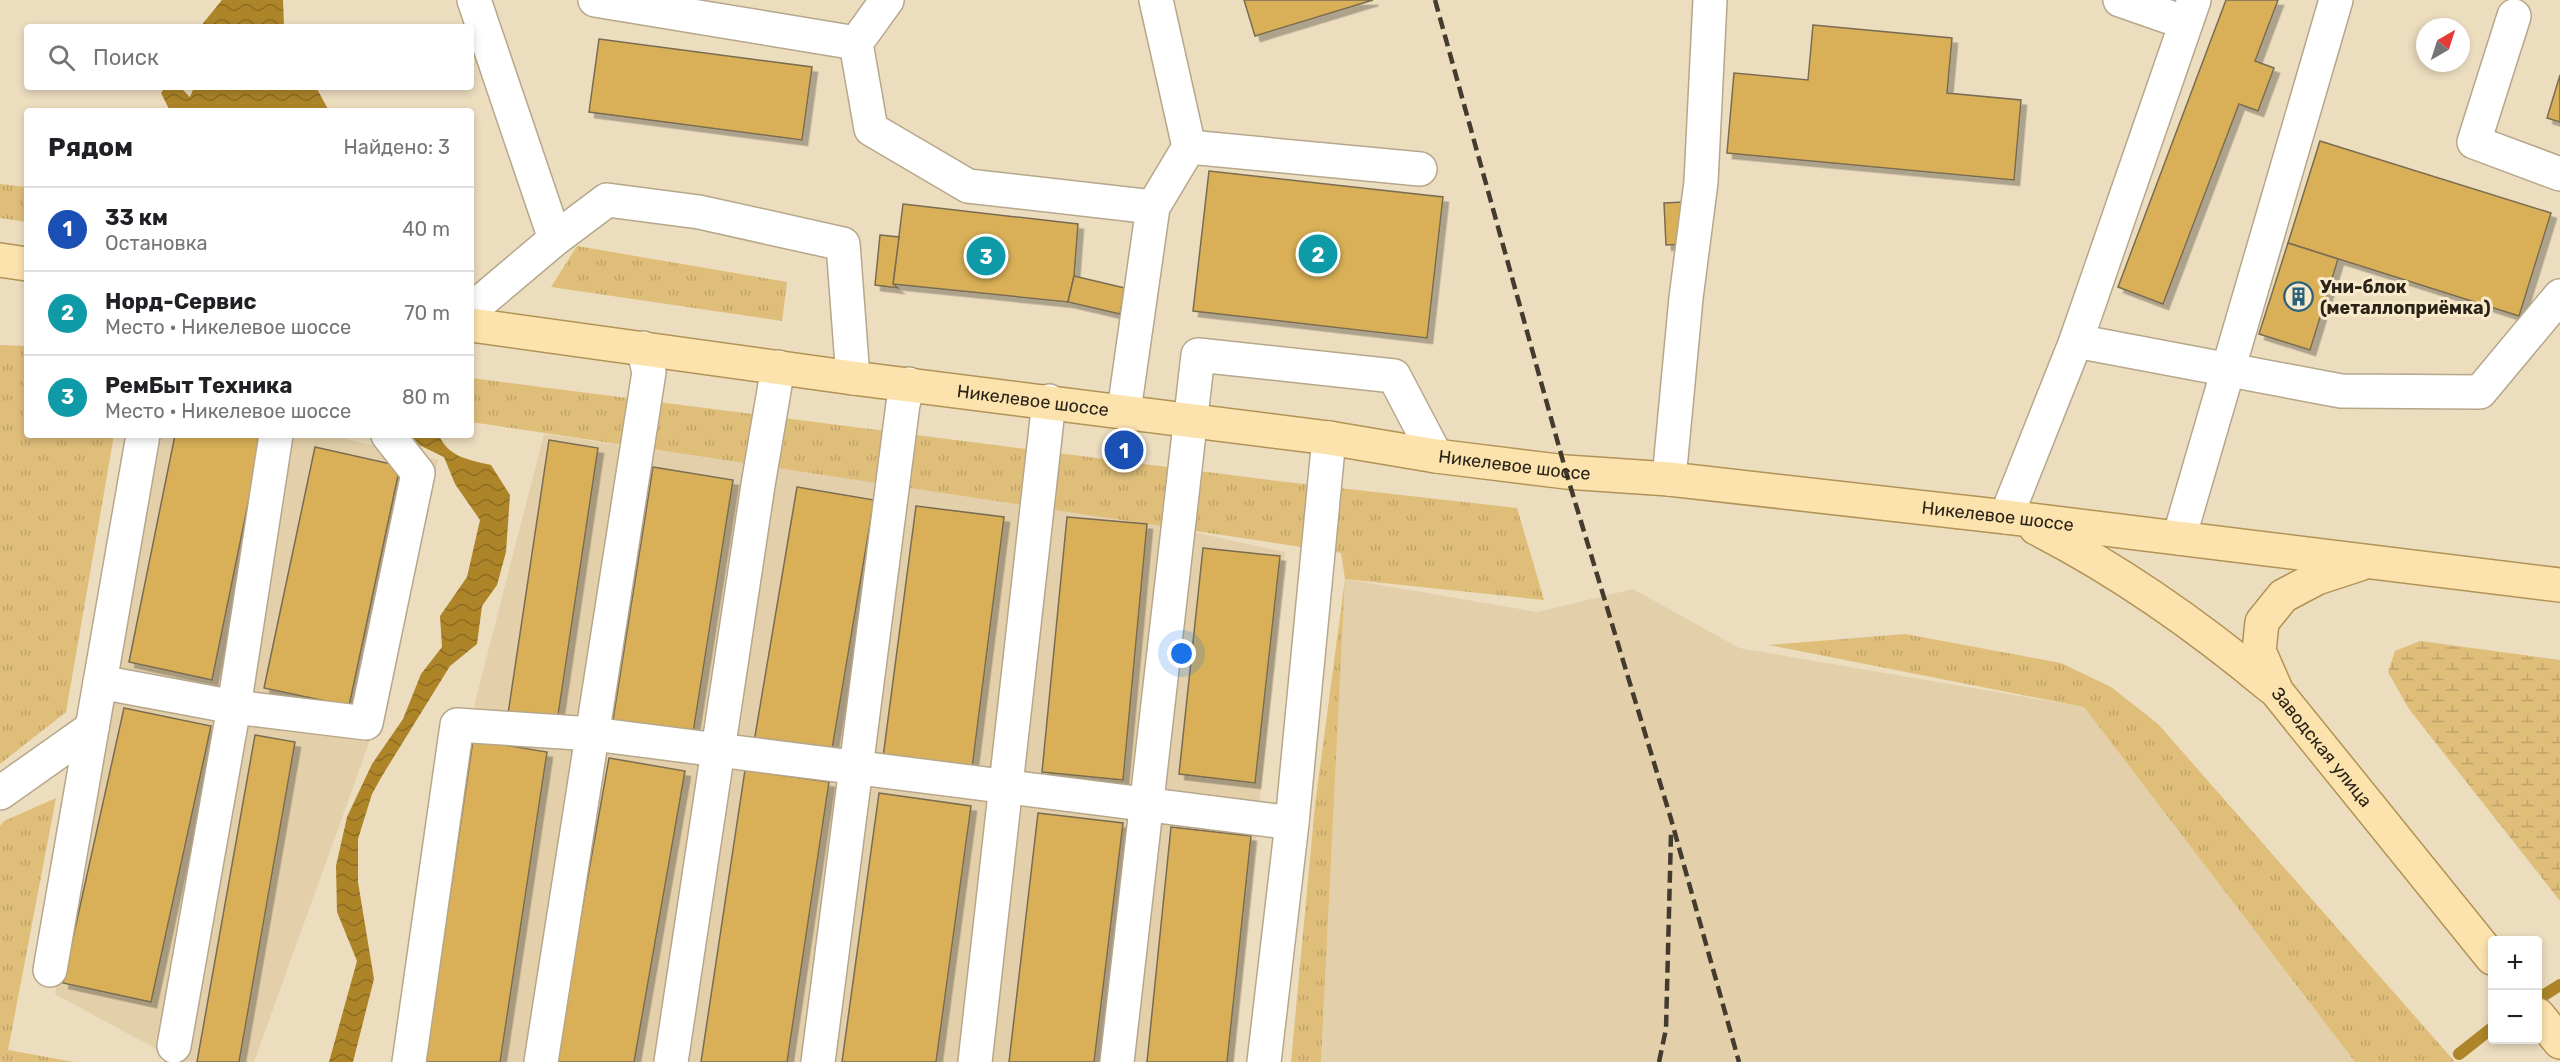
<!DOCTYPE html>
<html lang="ru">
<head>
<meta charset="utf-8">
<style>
  body { margin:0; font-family:Rubik,sans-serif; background:#f2f2f2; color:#202124 }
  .controls { position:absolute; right:18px; bottom:18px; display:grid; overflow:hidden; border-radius:6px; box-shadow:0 3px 9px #0003 }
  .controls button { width:54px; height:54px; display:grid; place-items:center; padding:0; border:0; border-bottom:2px solid #e0e0e0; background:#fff; color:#202124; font:30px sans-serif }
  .compass { position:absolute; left:2416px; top:18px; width:54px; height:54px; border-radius:50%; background:#fff; box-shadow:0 3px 9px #0003; rotate:39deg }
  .you { position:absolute; left:1182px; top:654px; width:21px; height:21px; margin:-15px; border:4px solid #fff; border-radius:50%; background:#1a73e8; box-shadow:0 0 0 9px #1a73e833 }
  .badge { display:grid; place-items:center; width:39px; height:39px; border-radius:50%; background:#0f766e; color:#fff; font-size:20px; font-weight:700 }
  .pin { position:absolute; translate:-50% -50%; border:3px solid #fff; box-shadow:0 2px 6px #0006 }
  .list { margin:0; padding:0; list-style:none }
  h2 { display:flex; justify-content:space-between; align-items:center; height:78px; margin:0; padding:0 24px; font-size:26px }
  h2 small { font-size:20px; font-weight:400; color:#757577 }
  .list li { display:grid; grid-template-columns:39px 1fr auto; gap:18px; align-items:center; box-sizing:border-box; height:84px; padding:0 24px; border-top:2px solid #e0e0e0 }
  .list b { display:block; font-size:22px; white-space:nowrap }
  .list p { margin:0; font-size:20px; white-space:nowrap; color:#757577 }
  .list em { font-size:20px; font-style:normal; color:#757577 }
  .icon { flex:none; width:33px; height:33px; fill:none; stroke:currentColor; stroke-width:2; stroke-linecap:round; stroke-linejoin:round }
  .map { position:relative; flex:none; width:2560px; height:1062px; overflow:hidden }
  .search { position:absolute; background:#fff; box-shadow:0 3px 9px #0003; left:24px; top:24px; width:450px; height:66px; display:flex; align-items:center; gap:15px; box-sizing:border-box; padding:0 21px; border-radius:6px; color:#757577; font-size:22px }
  .panel { position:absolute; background:#fff; box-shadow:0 3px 9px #0003; left:24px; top:108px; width:450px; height:330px; border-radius:6px }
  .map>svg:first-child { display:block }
  .built { fill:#e3d0ab }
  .grass { fill:url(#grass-tufts) }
  .wetland { fill:url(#wetland-marsh) }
  .water { fill:url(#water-waves) }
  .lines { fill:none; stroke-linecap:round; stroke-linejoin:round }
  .stream { stroke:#ad8528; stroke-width:12 }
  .building { fill:#d9b058; stroke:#796c51; stroke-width:1.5; filter:url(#shadow) }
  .minor-casing { stroke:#b6a78b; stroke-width:36 }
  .major-casing { stroke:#b19355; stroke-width:36 }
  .minor { stroke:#fff; stroke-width:33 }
  .major { stroke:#fce2ad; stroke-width:33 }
  .rail { stroke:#433c2e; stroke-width:4.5; stroke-dasharray:12 6; stroke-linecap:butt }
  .labels { text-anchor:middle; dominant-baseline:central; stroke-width:6; stroke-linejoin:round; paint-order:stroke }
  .poi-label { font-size:18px; font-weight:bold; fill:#292318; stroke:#faeacc; text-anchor:start }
  .street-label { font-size:18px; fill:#292318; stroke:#faeacc }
</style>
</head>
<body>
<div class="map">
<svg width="2560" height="1062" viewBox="0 0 2560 1062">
  <defs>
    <pattern id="grass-tufts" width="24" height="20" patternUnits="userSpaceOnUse" patternTransform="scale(1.5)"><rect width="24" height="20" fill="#dfbe7a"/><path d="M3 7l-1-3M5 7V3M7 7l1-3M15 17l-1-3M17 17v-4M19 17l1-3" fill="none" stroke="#bfa369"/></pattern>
    <pattern id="wetland-marsh" width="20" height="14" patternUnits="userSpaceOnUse" patternTransform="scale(1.5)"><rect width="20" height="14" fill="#dfbe7a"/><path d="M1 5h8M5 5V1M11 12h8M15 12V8" fill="none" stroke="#bfa369"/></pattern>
    <pattern id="water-waves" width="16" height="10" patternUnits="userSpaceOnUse" patternTransform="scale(1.5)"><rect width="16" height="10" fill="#ad8528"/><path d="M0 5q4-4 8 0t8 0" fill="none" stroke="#8d6c21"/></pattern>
    <filter id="shadow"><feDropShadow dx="5.5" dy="5.5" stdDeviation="0" flood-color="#0004"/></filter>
  </defs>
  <rect width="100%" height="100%" fill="#ecddbf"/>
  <g class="built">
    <polygon points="544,434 1138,520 1285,552 1233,1062 417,1062 464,745"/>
    <polygon points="160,435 328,435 438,460 382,707 254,1062 180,1062 55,994"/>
    <polygon points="1345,579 1537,612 1633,589 1739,648 2084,707 2355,1062 1321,1062"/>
  </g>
  <g class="grass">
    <polygon points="0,184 27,187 27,222 0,218"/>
    <polygon points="577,246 787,282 782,321 551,287"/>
    <polygon points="0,345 27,346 27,435 114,435 66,712 0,764"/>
    <polygon points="471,378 1277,481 1517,508 1544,600 1345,579 1321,1062 1291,1062 1315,805 1345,579 1341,553 471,422"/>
    <polygon points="1905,634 2061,663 2111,687 2158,724 2455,1062 2355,1062 2084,707 1769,645"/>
    <polygon points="56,798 8,1050 74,1062 0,1062 0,826 4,821"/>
  </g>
  <polygon class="wetland" points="2420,641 2560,660 2560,901 2409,709 2388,672 2395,651"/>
  <g class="water">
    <polygon points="222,0 283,0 284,27 200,27"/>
    <polygon points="165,87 180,87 190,97 194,87 316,87 329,111 170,111 161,93"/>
    <path d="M411,435H439C448,457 469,460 491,465L510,495L506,552L497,585L482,606L477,644L450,666L382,776L372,794L358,839V882L374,979L353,1062H329L357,961L337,912L336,866L347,817L372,764L403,719L421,674L442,647L440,616L467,577L480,520L455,484L444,457L419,445Z"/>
  </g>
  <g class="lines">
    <g class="stream">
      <polyline points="2538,999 2560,985"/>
      <polyline points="2459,1054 2492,1028"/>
    </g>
  </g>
  <g class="building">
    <polygon points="1244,0 1373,0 1255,36"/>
    <polygon points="2226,0 2278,0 2255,61 2274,68 2258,111 2239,104 2163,304 2118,287"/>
    <polygon points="1813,25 1952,38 1947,93 2021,100 2014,180 1727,153 1734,73 1808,80"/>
    <polygon points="599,39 812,67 802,140 589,112"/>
    <polygon points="2560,75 2560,122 2547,118"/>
    <polygon points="2320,141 2551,213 2519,316 2288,243"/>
    <polygon points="1209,171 1443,197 1427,338 1193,311"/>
    <polygon points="1683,202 1685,244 1666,245 1664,203"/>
    <polygon points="903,204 1078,224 1074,276 1068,302 893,284"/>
    <polygon points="880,235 899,237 893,284 898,288 875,285"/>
    <polygon points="2288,243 2338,259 2310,350 2259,334"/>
    <polygon points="1074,276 1125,288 1120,314 1068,302"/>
    <polygon points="175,435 262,435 212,680 129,662"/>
    <polygon points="549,440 598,448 557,722 508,714"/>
    <polygon points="315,447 400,466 349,706 264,688"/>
    <polygon points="653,467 733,480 693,733 613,720"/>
    <polygon points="797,487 874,500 831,755 754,742"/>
    <polygon points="916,506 1004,517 971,776 882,765"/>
    <polygon points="1067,517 1147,524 1123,780 1042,772"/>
    <polygon points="1203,548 1280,556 1255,783 1179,774"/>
    <polygon points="124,708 211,726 151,1002 63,983"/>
    <polygon points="255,735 295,742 239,1062 197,1062"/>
    <polygon points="473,740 547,752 500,1062 425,1062"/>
    <polygon points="609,758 685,771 634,1062 555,1062"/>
    <polygon points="745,770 829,782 787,1062 701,1062"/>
    <polygon points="879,793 971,806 936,1062 842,1062"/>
    <polygon points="1038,813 1123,823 1094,1062 1009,1062"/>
    <polygon points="1171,827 1251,836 1227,1062 1147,1062"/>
  </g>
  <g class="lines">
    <defs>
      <g id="minor">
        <polyline points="474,0 555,239"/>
        <polyline points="595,0 856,43"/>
        <polyline points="887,0 856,43 871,129 968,186 1153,207"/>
        <polyline points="2120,0 2186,23"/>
        <polyline points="2514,16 2474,142 2560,174"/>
        <polyline points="1189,147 1420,169"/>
        <polyline points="471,310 555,239 607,200 699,212 843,244 853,378"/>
        <polyline points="2076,341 2341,391 2480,392 2560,296"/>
        <polyline points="1124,411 1153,207 1189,147 1156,0"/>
        <polyline points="1669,479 1686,298 1701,182 1710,0"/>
        <polyline points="2006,517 2076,341 2194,0"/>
        <polyline points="2179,538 2336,0"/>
        <polyline points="100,682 234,707 366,723 418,473 388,435"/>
        <polyline points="0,793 92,728"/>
        <polyline points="50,970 143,435"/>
        <polyline points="174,1046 234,707 276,435"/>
        <polyline points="409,1062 457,725 593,734 1292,823"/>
        <polyline points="541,1062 649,372 643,348"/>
        <polyline points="671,1062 758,485 778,367"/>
        <polyline points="818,1062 903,404 909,384"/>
        <polyline points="975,1062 1049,401"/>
        <polyline points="1117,1062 1198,355 1394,376 1436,456"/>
        <polyline points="1264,1062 1292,823 1329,438"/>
      </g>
      <g id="major">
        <polyline points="0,260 27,264"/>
        <path id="s1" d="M471,325L853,378L1329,438L1436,456L1566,472L1669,479L2006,517L2560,585"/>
        <path d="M2036,528C2120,571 2198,626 2271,687"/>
        <path id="s2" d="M2360,564L2317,578L2283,596L2262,622L2259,651L2277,692L2492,958"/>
        <polyline points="2538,1015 2560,1042"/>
      </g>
    </defs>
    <use href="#minor" class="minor-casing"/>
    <use href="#major" class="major-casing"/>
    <use href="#minor" class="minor"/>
    <use href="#major" class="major"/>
    <g class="rail">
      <polyline points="1435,0 1566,472 1671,819 1739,1062"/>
      <polyline points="1659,1062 1666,1029 1671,834"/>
    </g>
  </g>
  <defs>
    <symbol id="building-ring" viewBox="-11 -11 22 22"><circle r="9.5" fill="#faeacc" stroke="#2c617c" stroke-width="1.5"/><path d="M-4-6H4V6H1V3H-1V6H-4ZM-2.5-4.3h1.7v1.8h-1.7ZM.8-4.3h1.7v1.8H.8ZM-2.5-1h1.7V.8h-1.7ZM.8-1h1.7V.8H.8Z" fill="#2c617c"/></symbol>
  </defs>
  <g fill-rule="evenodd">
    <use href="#building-ring" x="2282" y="280" width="33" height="33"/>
  </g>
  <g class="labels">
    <g class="poi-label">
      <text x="2320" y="287">Уни-блок<tspan x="2320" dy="21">(металлоприёмка)</tspan></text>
    </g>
    <g class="street-label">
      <text stroke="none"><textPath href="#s1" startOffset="567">Никелевое шоссе</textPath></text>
      <text stroke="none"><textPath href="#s1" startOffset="1053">Никелевое шоссе</textPath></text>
      <text stroke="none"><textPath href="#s1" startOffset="1539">Никелевое шоссе</textPath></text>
      <text stroke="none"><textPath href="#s2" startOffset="262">Заводская улица</textPath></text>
    </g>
  </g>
</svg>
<div class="controls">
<button>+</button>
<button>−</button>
</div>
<svg class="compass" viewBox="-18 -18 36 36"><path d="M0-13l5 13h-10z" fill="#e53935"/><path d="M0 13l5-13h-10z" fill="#757577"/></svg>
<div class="you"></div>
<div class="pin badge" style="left:1124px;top:450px;background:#1a4fb4">1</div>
<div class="pin badge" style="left:1318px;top:254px;background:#0f9aa8">2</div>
<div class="pin badge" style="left:986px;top:256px;background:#0f9aa8">3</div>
<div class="search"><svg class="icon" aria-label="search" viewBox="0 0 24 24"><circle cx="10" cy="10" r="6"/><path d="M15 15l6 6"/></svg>Поиск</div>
<section class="panel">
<h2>Рядом<small>Найдено: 3</small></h2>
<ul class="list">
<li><span class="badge" style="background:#1a4fb4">1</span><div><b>33 км</b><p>Остановка</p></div><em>40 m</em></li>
<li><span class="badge" style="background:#0f9aa8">2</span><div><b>Норд-Сервис</b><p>Место · Никелевое шоссе</p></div><em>70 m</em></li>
<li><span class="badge" style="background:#0f9aa8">3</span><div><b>РемБыт Техника</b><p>Место · Никелевое шоссе</p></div><em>80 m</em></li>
</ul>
</section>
</div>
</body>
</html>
